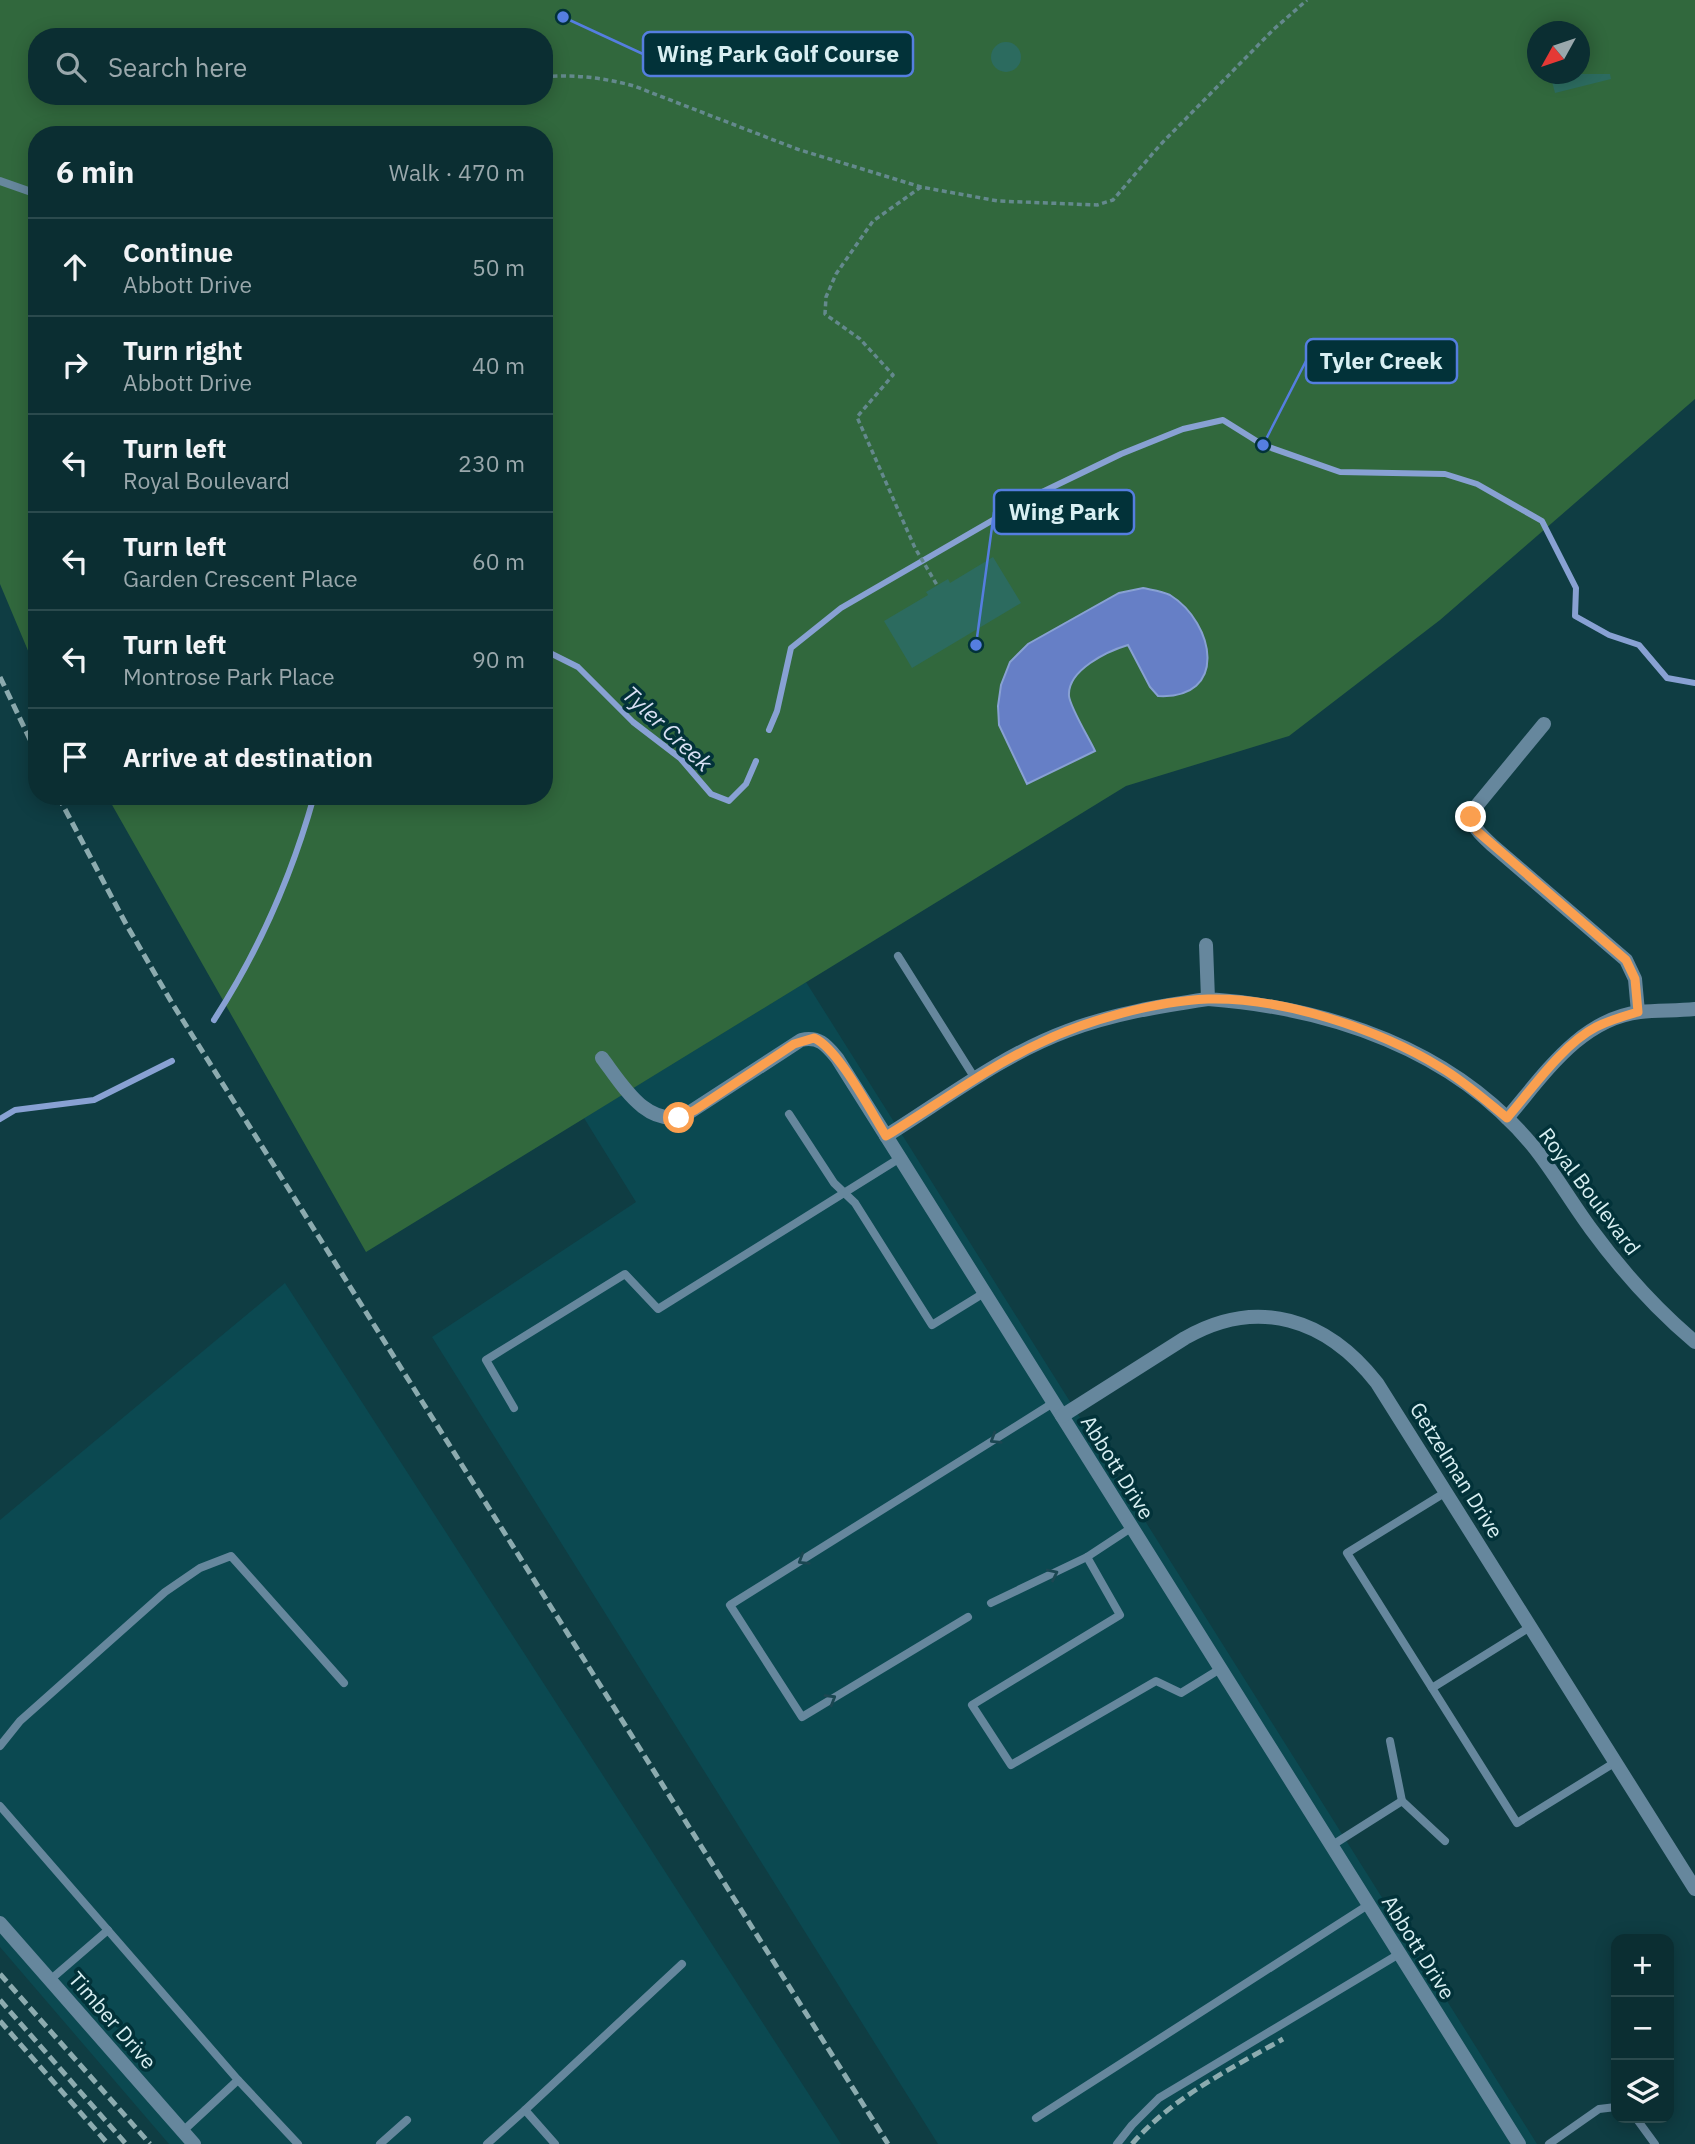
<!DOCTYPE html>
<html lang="en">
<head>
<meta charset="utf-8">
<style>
  body { margin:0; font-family:"IBM Plex Sans",sans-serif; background:#193a3e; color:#f1f3f6 }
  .controls { position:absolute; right:21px; bottom:21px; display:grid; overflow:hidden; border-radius:14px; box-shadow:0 4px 18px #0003 }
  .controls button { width:63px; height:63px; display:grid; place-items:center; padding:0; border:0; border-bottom:2px solid #2b4a4d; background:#0b2e32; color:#f1f3f6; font:35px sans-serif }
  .compass { position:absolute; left:1527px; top:21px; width:63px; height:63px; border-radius:50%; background:#0b2e32; box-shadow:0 4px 18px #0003; rotate:230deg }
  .stop { position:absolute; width:21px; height:21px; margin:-16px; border:5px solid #fa9f4f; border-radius:50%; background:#fff }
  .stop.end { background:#fa9f4f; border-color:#fff; box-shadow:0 2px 7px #0008 }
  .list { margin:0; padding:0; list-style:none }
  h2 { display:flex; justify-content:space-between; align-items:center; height:91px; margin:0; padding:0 28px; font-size:30px }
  h2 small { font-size:23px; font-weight:400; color:#9aa8ac }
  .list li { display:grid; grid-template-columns:46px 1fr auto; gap:21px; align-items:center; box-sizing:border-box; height:98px; padding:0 28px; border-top:2px solid #2b4a4d }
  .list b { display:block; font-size:26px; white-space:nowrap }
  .list p { margin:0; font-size:23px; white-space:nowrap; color:#9aa8ac }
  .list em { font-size:23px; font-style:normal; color:#9aa8ac }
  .icon { flex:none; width:38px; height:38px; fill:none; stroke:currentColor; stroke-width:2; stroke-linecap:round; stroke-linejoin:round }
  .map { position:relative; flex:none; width:1695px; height:2144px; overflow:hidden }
  .search { position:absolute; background:#0b2e32; box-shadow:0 4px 18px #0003; left:28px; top:28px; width:525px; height:77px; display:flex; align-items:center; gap:18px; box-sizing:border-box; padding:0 24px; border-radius:28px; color:#9aa8ac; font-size:26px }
  .panel { position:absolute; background:#0b2e32; box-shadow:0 4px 18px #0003; left:28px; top:126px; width:525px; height:679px; border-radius:28px }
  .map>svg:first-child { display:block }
  .built { fill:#0b4951 }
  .green { fill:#31683d; fill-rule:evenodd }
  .water { fill:#667fc6; stroke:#88a1d3; stroke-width:2 }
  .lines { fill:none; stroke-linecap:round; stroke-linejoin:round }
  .stream { stroke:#88a1d3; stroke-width:6 }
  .building { fill:#2c6b5f }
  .path { stroke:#64898d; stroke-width:3.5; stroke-dasharray:5 3.5; stroke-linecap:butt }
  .service { stroke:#66879d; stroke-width:8 }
  .minor { stroke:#66879d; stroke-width:14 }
  .rail { stroke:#8cabaf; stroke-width:5; stroke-dasharray:10 5; stroke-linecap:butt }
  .oneway { stroke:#1b4752 }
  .route { stroke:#fa9f4f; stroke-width:9 }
  .labels { text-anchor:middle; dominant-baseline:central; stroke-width:7; stroke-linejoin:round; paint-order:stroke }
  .street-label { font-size:21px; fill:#d8eff2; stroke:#023239 }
  .water-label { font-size:23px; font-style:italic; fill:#d8e0f4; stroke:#023239 }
  .leader { fill:none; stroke:#557ee0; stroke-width:2.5 }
  .callout-dot { fill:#557ee0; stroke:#023239; stroke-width:2.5 }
  .callout { fill:#023239; stroke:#557ee0; stroke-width:2.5 }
  .callout-label { font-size:23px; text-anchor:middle; font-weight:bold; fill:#d8eff2 }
</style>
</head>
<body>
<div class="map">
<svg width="1695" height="2144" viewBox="0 0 1695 2144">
  <rect width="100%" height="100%" fill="#0f3d43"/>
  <g class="built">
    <polygon points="806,982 1537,2144 938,2144 432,1337 636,1202 584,1118"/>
    <polygon points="285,1283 841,2144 169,2144 0,1947 0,1520"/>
  </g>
  <path class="green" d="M0,0H1695V399L1440,620L1289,736L1126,786L366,1252L107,796H544V135H37V672L0,584ZM1538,32H1580V74H1538ZM37,37H544V96H37Z"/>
  <path class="water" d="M1143,588C1152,590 1162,591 1170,595C1215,623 1229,700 1158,696L1150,687L1128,645C1108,651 1067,670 1069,696C1070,707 1090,740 1095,751L1027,784L999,725L998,706L1001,685L1010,662L1028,644L1119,593Z"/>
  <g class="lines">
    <g class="stream">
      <polyline points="544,650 578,667 633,722 680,758 711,794 729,801 746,784 756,761"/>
      <polyline points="769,730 777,711 791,648 841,608 1038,494 1121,454 1183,429 1223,420 1263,445 1340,472 1445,474 1477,484 1542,521 1576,588 1575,616 1609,635 1639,645 1667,678 1695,683"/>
      <path d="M214,1020C258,952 292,875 314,796"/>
      <polyline points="0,1119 15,1110 94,1100 172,1061"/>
    </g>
  </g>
  <g class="building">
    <circle cx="1006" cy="57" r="15"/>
    <polygon points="1550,74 1610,74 1611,79 1555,93"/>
    <polygon points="993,557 1021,603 912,668 884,621 928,595 926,592 948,579 950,583"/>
  </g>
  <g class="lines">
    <g class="path">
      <path d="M544,77C574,74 605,78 634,86L797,149L921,187L998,201L1097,205L1113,200L1160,145L1274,29L1307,0"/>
      <polyline points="454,98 459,96"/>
      <polyline points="921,187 873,221 836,274 826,297 825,314 860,339 893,375 857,417 915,548 937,585"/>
    </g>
    <g class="service">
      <polyline points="0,181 37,194"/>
      <polyline points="898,956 976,1080"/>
      <polyline points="789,1114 834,1183 855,1203 932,1325 984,1293"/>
      <polyline points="514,1408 486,1360 625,1274 658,1309 900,1158"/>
      <polyline points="1446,1492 1347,1553 1517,1823 1614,1763"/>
      <polyline points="1087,1557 1120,1615 972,1705 1011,1765 1156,1681 1181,1693 1220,1669"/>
      <polyline points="991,1603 1087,1557 1131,1528"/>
      <polyline points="968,1617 802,1717 730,1605 1053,1403"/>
      <polyline points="1432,1688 1530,1627"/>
      <polyline points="1390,1741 1402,1801"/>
      <polyline points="0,1746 20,1721 165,1592 200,1568 231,1556 344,1683"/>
      <polyline points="0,1806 238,2080"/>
      <polyline points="1331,1846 1402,1801 1445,1841"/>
      <polyline points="50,1980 108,1930"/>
      <polyline points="525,2110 682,1964"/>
      <polyline points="1036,2118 1368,1905"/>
      <polyline points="1636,2118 1655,2144"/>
      <polyline points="183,2131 238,2080 298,2144"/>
      <polyline points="380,2144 407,2120"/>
      <polyline points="487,2144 525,2110 555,2144"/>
      <polyline points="1117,2144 1132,2125 1159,2098 1399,1954"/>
      <polyline points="1549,2144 1599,2109 1616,2107"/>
    </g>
    <g class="minor">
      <path d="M1544,724L1474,809C1468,826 1481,834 1492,845L1626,960L1635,979L1638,1012"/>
      <path d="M1206,945L1208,999C1330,1008 1453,1049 1533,1146C1554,1172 1571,1202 1591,1229C1621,1270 1656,1309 1695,1342"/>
      <path d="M602,1058C623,1086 648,1130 687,1114L801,1040C819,1036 826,1045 837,1058L900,1158L1519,2144"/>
      <path d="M1507,1118C1544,1075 1580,1019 1640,1012C1658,1010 1677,1011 1695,1009"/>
      <path d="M886,1136C944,1100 1002,1055 1067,1031C1112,1014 1160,1006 1208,999"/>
      <path d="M1062,1416L1185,1338C1258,1296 1327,1319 1377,1383L1695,1889"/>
      <polyline points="0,1923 194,2144"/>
    </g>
    <g class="rail">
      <polyline points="0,677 37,754"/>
      <polyline points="58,796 126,924 172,1003 888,2144"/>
      <polyline points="0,1974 150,2144"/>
      <polyline points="0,2000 126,2144"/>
      <polyline points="0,2021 108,2144"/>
      <path d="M1132,2144C1173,2097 1230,2069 1283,2039"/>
    </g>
  </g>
  <defs><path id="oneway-chevron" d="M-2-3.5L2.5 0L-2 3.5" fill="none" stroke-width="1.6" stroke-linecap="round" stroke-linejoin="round" transform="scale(1.75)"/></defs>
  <g class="oneway">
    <use href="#oneway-chevron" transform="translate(995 1439) rotate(148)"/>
    <use href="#oneway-chevron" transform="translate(803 1560) rotate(148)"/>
    <use href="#oneway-chevron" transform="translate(1053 1574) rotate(-26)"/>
    <use href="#oneway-chevron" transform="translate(831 1699) rotate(-31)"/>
  </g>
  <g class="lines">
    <path class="route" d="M679,1118L695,1110L794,1044L814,1038C838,1048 871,1112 886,1136C937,1105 986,1068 1040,1043C1086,1020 1157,1001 1208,999C1282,997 1378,1029 1440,1067C1464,1081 1485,1100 1507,1118C1532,1089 1563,1044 1596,1027C1610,1020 1624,1016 1638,1012L1635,979L1626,960L1477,831L1472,824L1471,817"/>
  </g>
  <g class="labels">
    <g class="street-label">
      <text transform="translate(1590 1191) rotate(53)">Royal Boulevard</text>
      <text transform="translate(1118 1467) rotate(58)">Abbott Drive</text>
      <text transform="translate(1457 1470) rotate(58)">Getzelman Drive</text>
      <text transform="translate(1419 1947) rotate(58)">Abbott Drive</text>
      <text transform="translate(113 2020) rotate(49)">Timber Drive</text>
    </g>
    <g class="water-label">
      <text transform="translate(668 728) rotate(43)">Tyler Creek</text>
    </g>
  </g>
  <path class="leader" d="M563 17L643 54M1263 445L1306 361M976 645L994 512"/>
  <g class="callout-dot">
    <circle cx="563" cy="17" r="7"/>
    <circle cx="1263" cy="445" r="7"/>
    <circle cx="976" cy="645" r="7"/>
  </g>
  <g class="callout">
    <rect x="643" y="32" width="270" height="44" rx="7"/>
    <rect x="1306" y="339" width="151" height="44" rx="7"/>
    <rect x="994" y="490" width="140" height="44" rx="7"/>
  </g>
  <g class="callout-label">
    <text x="778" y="62">Wing Park Golf Course</text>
    <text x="1381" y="369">Tyler Creek</text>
    <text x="1064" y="520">Wing Park</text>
  </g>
</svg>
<div class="controls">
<button>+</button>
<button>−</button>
<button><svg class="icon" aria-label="layers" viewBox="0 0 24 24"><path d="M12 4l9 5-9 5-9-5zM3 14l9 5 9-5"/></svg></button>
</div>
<svg class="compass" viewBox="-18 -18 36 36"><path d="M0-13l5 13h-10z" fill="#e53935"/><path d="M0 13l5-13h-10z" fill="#9aa8ac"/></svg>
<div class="stop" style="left:679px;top:1118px"></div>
<div class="stop end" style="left:1471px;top:817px"></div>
<div class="search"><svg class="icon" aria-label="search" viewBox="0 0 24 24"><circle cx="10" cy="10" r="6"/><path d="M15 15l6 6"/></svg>Search here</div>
<section class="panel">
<h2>6 min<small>Walk · 470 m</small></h2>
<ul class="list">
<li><svg class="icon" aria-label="ahead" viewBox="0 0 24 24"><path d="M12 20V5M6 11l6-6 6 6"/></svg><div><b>Continue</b><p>Abbott Drive</p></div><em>50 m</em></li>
<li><svg class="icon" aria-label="right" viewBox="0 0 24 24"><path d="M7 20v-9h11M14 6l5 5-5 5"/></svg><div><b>Turn right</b><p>Abbott Drive</p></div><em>40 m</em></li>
<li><svg class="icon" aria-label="left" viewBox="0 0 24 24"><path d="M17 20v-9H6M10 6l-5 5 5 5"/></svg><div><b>Turn left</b><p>Royal Boulevard</p></div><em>230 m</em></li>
<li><svg class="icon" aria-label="left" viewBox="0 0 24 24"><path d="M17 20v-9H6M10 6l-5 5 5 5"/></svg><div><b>Turn left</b><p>Garden Crescent Place</p></div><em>60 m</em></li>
<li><svg class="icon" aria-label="left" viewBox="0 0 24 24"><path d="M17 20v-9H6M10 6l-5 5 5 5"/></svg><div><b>Turn left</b><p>Montrose Park Place</p></div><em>90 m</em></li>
<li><svg class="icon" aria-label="arrive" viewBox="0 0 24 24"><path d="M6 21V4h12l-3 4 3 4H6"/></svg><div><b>Arrive at destination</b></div></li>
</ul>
</section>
</div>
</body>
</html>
